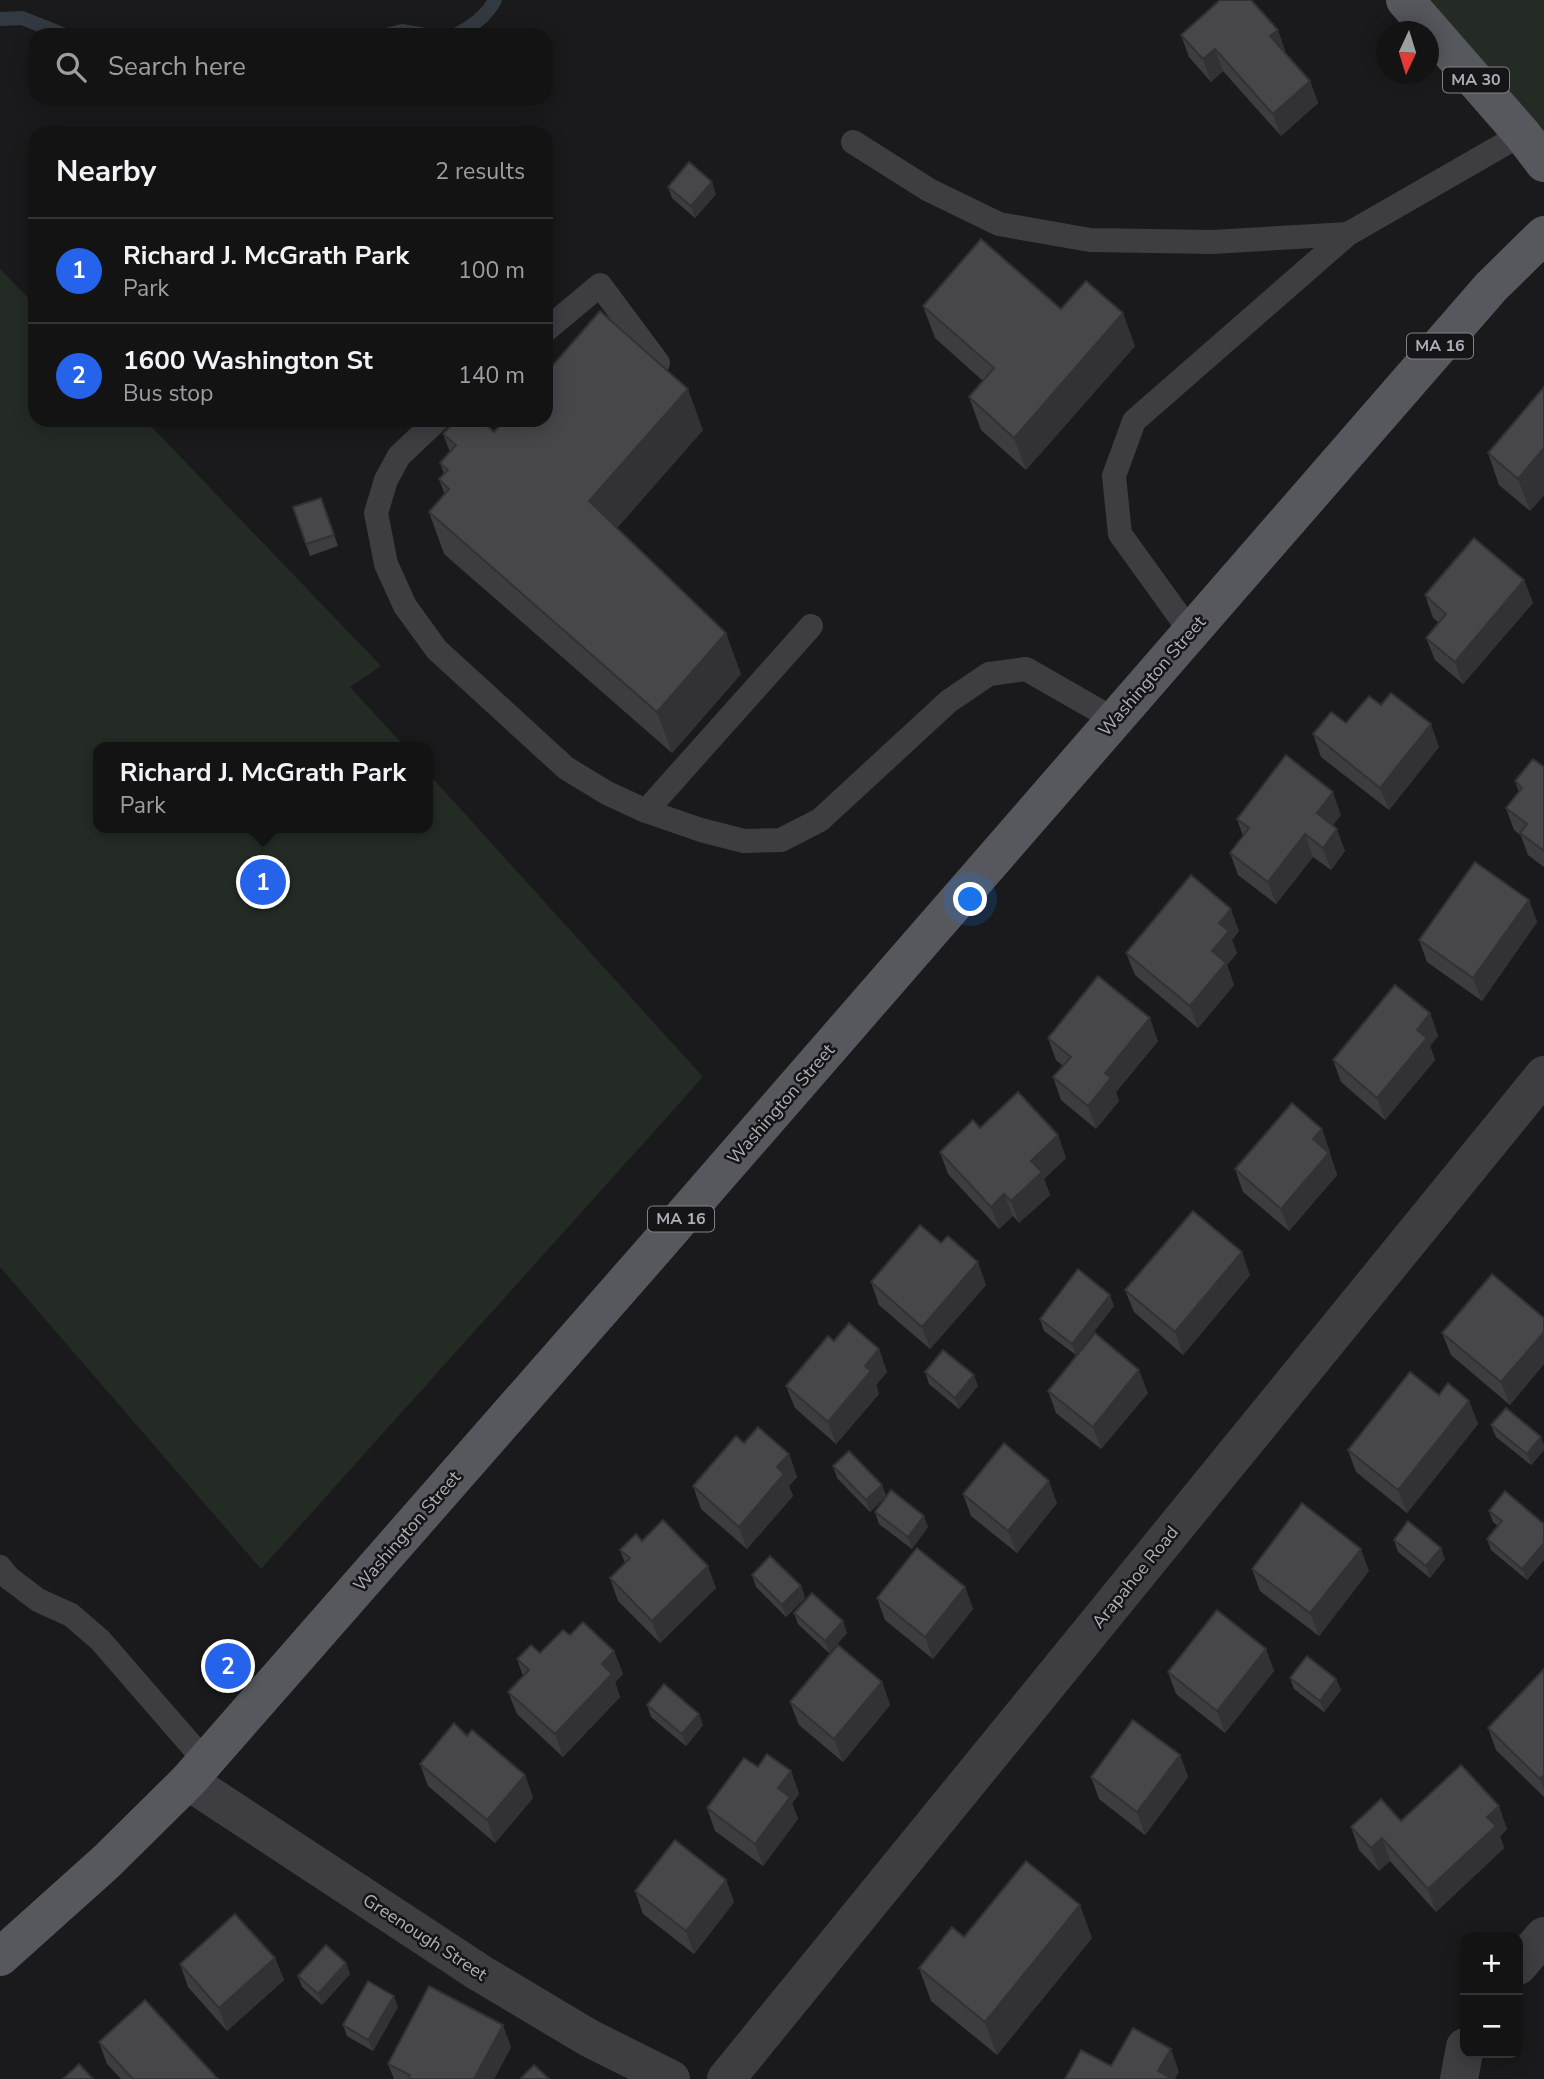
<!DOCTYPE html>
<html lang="en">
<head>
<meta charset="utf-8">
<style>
  body { margin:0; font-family:"Nunito Sans",sans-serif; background:#1d1c1d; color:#f1f3f6 }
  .controls { position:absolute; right:21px; bottom:21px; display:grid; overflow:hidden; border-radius:14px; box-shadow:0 4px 18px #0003 }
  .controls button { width:63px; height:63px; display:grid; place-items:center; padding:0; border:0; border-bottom:2px solid #333234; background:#141314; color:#f1f3f6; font:35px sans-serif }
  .compass { position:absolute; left:1376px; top:21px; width:63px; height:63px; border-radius:50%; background:#141314; box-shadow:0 4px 18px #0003; rotate:184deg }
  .you { position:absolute; left:971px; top:900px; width:24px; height:24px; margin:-18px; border:5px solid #fff; border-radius:50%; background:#1a73e8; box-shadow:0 0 0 10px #1a73e833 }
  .badge { display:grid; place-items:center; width:46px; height:46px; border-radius:50%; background:#2563eb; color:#fff; font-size:23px; font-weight:700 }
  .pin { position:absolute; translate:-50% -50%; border:4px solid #fff; box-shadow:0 2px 7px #0006 }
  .popup { position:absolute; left:93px; top:742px; width:340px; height:91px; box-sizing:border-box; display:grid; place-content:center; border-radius:14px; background:#141314; filter:drop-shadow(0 2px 5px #0005); font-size:23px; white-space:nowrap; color:#9d9ea0 }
  .popup b { font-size:26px; color:#f1f3f6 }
  .popup::after { content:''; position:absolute; left:50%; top:100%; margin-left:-14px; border:14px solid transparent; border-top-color:#141314 }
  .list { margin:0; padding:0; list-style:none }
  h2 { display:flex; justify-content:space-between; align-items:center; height:91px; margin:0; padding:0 28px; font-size:30px }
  h2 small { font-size:23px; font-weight:400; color:#9d9ea0 }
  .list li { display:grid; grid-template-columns:46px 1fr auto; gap:21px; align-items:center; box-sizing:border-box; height:105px; padding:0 28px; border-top:2px solid #333234 }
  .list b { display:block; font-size:26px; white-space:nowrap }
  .list p { margin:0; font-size:23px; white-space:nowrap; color:#9d9ea0 }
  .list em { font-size:23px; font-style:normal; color:#9d9ea0 }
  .icon { flex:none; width:38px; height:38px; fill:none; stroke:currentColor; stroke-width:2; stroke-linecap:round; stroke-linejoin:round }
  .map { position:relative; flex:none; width:1544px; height:2079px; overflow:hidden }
  .search { position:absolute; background:#141314; box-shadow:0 4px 18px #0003; left:28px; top:28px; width:525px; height:77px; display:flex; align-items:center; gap:18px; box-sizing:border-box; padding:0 24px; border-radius:21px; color:#9d9ea0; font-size:26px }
  .panel { position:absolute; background:#141314; box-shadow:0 4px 18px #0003; left:28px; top:126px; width:525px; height:301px; border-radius:21px }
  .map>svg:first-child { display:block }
  .green { fill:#242b25 }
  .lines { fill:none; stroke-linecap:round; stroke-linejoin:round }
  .stream { stroke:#333940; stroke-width:14 }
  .service { stroke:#3d3d42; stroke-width:24 }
  .minor { stroke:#3d3d42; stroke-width:38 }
  .primary { stroke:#57585e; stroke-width:38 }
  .wall { fill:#3d3d40 }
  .shaded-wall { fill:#323234 }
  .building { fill:#47474b; stroke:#323234; stroke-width:2 }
  .labels { text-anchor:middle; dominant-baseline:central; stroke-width:5; stroke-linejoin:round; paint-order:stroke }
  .shield { fill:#151416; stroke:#808188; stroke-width:2 }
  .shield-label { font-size:16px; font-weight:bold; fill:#aeb0b9 }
  .street-label { font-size:18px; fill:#aeb0b9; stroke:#151416 }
</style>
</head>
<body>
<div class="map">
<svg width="1544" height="2079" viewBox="0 0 1544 2079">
  <rect width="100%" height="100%" fill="#1a191b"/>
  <g class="green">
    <polygon points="1390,0 1544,0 1544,170"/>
    <polygon points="0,269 35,305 35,420 145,420 381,666 350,687 405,747 98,747 98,828 428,828 428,773 703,1077 261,1569 0,1267"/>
  </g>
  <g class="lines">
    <g class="stream">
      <polyline points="0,19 22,18 65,35"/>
      <polyline points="386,35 402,31 426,35"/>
      <path d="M455,35C472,27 486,17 495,0"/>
    </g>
    <g class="service">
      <polyline points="853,142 929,190 999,224 1090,240 1212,242 1348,234"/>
      <polyline points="546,330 600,285 658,363"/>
      <polyline points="437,420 399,456 386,480 376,513 386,564 405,606 437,650 566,768 607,793 646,811 701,830 744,841 781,840 820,820 949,701 989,674 1026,669 1115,720"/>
      <polyline points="1190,631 1120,534 1114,476 1134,421 1348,234 1522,134"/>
      <polyline points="646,811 811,626"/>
      <polyline points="0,1567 9,1578 38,1600 71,1615 100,1640 205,1761"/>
    </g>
    <g class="minor">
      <polyline points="188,1781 480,1973 589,2038 671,2079"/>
      <polyline points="1518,1966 1544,1936"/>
      <polyline points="726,2079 1544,1075"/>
      <polyline points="1459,2079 1465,2047"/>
    </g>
    <g class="primary">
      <polyline points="1405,0 1522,134 1544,163"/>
      <polyline points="0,1957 106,1862 188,1781 650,1254 1491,287 1544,235"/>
    </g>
  </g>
  <g class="wall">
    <polygon points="1278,30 1285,53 1310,81 1318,103 1281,136 1223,71 1211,82 1189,57 1181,35"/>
    <polygon points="668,187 716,194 695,218 672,198"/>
    <polygon points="923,306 1135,346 1026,470 981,430 969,397 983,381 935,338"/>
    <polygon points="1544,387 1544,495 1530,511 1499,485 1488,453"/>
    <polygon points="703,430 617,528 741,674 672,753 444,554 429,512 445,495 439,479 444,474 440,463 450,452 443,434 494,432"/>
    <polygon points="321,498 338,546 310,556 293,507"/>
    <polygon points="1524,580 1533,603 1463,684 1435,660 1426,638 1439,623 1433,618 1425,595"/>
    <polygon points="1346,723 1439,747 1389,810 1321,757 1313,734"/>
    <polygon points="1544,767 1544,867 1528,855 1521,836 1514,830 1506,808 1519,792 1515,781"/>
    <polygon points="1341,815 1333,825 1345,851 1331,870 1313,857 1276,904 1238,875 1230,853 1243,836 1237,819"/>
    <polygon points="1529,900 1537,922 1482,1001 1427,962 1419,940"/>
    <polygon points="1239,931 1232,940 1237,953 1227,965 1234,985 1198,1028 1135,975 1126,953"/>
    <polygon points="1430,1013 1438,1036 1430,1046 1435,1060 1385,1120 1341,1082 1333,1060"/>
    <polygon points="1048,1038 1158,1041 1116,1092 1119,1101 1096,1129 1061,1100 1053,1077 1063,1066 1056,1060"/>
    <polygon points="980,1128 1058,1135 1066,1158 1044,1179 1050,1195 1019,1223 1013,1216 999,1229 948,1174 940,1152"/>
    <polygon points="1322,1129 1337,1175 1289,1231 1243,1192 1235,1169"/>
    <polygon points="941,1243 986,1285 930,1349 879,1305 871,1282"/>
    <polygon points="1250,1275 1183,1355 1134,1312 1125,1290"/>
    <polygon points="1114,1306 1076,1355 1044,1331 1040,1319"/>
    <polygon points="1544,1318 1544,1364 1510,1405 1451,1355 1442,1333"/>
    <polygon points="879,1349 887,1372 876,1385 879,1394 836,1444 795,1408 786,1386"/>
    <polygon points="925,1372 978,1386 959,1409 929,1384"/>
    <polygon points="1048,1391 1148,1393 1101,1449 1056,1413"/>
    <polygon points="1439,1395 1469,1401 1478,1424 1407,1513 1356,1472 1348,1450"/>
    <polygon points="1491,1425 1541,1437 1544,1446 1544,1450 1531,1465 1496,1437"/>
    <polygon points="744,1443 789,1454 797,1477 789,1486 793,1496 747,1549 701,1509 693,1486"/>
    <polygon points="833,1466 882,1485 886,1496 870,1512 837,1478"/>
    <polygon points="963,1494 1057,1503 1017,1553 971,1516"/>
    <polygon points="1489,1511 1544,1524 1544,1560 1527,1580 1491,1550 1487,1539 1498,1526 1493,1522"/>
    <polygon points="875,1512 928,1527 912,1549 879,1524"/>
    <polygon points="1394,1540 1445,1559 1430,1578 1398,1552"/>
    <polygon points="642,1541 716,1588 660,1643 618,1601 610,1578 625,1563 620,1550"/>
    <polygon points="1252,1569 1369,1571 1319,1636 1260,1591"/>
    <polygon points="752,1575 801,1586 805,1598 786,1617 756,1587"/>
    <polygon points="965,1587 973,1609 933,1659 885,1620 877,1598"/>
    <polygon points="794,1613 847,1633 829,1653 798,1624"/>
    <polygon points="570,1635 614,1651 623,1674 615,1682 620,1697 563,1757 517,1714 508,1692 523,1676 517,1659 540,1653"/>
    <polygon points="1266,1649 1274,1671 1225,1733 1176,1694 1168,1672"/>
    <polygon points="1544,1669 1544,1797 1496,1750 1488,1728"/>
    <polygon points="1290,1678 1336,1679 1341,1690 1324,1712 1294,1689"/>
    <polygon points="882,1682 890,1705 843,1762 799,1725 790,1702"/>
    <polygon points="647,1705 703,1725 686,1746 651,1717"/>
    <polygon points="467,1736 525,1775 533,1798 495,1843 428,1786 420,1764"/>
    <polygon points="1180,1755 1188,1777 1145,1835 1099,1799 1091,1777"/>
    <polygon points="758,1767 791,1771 799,1794 792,1803 798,1819 763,1866 715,1831 707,1808"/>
    <polygon points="1401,1821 1507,1829 1500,1836 1504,1848 1436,1912 1390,1861 1379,1871 1359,1850 1351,1827"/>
    <polygon points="726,1880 734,1902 694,1954 643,1914 635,1891"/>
    <polygon points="964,1937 1092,1938 997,2055 931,2001 919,1968"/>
    <polygon points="275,1958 284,1980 227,2031 188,1987 180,1964"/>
    <polygon points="346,1963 350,1974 322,2005 302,1987 298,1976"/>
    <polygon points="398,2007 373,2051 347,2036 343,2025"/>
    <polygon points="99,2042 218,2079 121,2079 107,2064"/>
    <polygon points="511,2047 494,2079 394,2079 388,2064"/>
  </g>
  <g class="shaded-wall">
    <polygon points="1278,30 1286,53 1279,59 1270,36"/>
    <polygon points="1215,49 1223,71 1211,82 1203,59"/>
    <polygon points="1310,81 1318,103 1281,136 1273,114"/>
    <polygon points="712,182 716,194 695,218 691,206"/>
    <polygon points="1123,313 1135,346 1026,470 1014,438"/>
    <polygon points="688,389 703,430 604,543 589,501"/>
    <polygon points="1544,448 1544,495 1530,511 1518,479"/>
    <polygon points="1524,580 1533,603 1463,684 1455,662"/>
    <polygon points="726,633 741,674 672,753 657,712"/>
    <polygon points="1431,724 1439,747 1389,810 1380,788"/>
    <polygon points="1333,792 1341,815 1325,835 1317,813"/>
    <polygon points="1337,829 1345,851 1331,870 1323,848"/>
    <polygon points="1305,834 1313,857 1276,904 1268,882"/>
    <polygon points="1529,900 1537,922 1482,1001 1473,978"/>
    <polygon points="1231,909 1239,931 1232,940 1237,953 1227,965 1234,985 1198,1028 1190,1006 1219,923"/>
    <polygon points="1430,1013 1438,1036 1430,1046 1435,1060 1385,1120 1377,1098 1417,1030"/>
    <polygon points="1150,1018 1158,1041 1116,1092 1119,1101 1096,1129 1088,1106 1105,1073"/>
    <polygon points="1322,1129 1330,1152 1321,1162 1313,1139"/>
    <polygon points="1058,1135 1066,1158 1044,1179 1050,1195 1019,1223 1011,1201 1031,1161"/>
    <polygon points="1329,1153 1337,1175 1289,1231 1281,1209"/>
    <polygon points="1004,1194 1013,1216 999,1229 991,1207"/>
    <polygon points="1242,1252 1250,1275 1183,1355 1175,1332"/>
    <polygon points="978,1262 986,1285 930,1349 922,1327"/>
    <polygon points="1110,1295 1114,1306 1076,1355 1072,1344"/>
    <polygon points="1544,1332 1544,1364 1510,1405 1501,1382"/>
    <polygon points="879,1349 887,1372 876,1385 879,1394 836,1444 828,1422 865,1366"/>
    <polygon points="1139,1370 1148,1393 1101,1449 1093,1427"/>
    <polygon points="974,1375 978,1386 959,1409 955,1398"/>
    <polygon points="1469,1401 1478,1424 1407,1513 1398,1490"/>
    <polygon points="1541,1437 1544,1446 1544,1450 1531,1465 1527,1454"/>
    <polygon points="789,1454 797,1477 789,1486 793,1496 747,1549 739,1527 777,1467"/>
    <polygon points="1049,1481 1057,1503 1017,1553 1008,1531"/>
    <polygon points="882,1485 886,1496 870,1512 866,1500"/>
    <polygon points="924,1516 928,1527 912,1549 908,1537"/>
    <polygon points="1544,1543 1544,1560 1527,1580 1522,1569"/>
    <polygon points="1441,1548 1445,1559 1430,1578 1426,1566"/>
    <polygon points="1361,1549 1369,1571 1319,1636 1310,1613"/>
    <polygon points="708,1566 716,1588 660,1643 652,1621"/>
    <polygon points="801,1586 805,1598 786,1617 782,1605"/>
    <polygon points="965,1587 973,1609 933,1659 925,1637"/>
    <polygon points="843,1621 847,1633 829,1653 825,1641"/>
    <polygon points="1266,1649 1274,1671 1225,1733 1217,1711"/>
    <polygon points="614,1651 623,1674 615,1682 620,1697 563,1757 555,1734 602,1664"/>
    <polygon points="1336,1679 1341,1690 1324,1712 1320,1701"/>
    <polygon points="882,1682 890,1705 843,1762 834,1739"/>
    <polygon points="699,1714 703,1725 686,1746 682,1734"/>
    <polygon points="1180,1755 1188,1777 1145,1835 1137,1812"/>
    <polygon points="791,1771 799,1794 792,1803 798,1819 763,1866 755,1844 778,1788"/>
    <polygon points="525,1775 533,1798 495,1843 487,1820"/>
    <polygon points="1544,1775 1544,1789 1540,1779"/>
    <polygon points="1499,1806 1507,1829 1500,1836 1504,1848 1436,1912 1428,1889 1487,1817"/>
    <polygon points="1382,1838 1390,1861 1379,1871 1371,1848"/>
    <polygon points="726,1880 734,1902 694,1954 686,1931"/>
    <polygon points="1080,1905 1092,1938 997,2055 985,2022"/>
    <polygon points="275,1958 284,1980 227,2031 219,2008"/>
    <polygon points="346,1963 350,1974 322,2005 318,1994"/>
    <polygon points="394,1996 398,2007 373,2051 368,2040"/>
    <polygon points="503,2025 511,2047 494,2079 474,2079"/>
    <polygon points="1171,2049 1179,2072 1175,2079 1161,2079 1158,2071"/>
  </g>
  <g class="building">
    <polygon points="1220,0 1251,0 1278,30 1270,36 1310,81 1273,114 1215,49 1203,59 1181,35"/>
    <polygon points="689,162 712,182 691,206 668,187"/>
    <polygon points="981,239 1061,309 1086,281 1123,313 1014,438 969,397 994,368 923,306"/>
    <polygon points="600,311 688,389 589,501 726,633 657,712 429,512 449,489 439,479 448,470 440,463 456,445 443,434 456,420 481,420 494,432 505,420 546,420 546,373"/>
    <polygon points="1544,387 1544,448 1518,479 1488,453"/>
    <polygon points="321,498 334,535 306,544 293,507"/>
    <polygon points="1474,538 1524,580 1455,662 1426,638 1446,614 1425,595"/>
    <polygon points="1391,693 1431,724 1380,788 1313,734 1331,712 1346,723 1369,696 1381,705"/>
    <polygon points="1286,755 1333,792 1317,813 1337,829 1323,848 1305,834 1268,882 1230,853 1249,828 1237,819"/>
    <polygon points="1533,759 1544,767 1544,851 1520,833 1527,824 1506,808 1522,788 1515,781"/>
    <polygon points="1475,862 1529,900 1473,978 1419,940"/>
    <polygon points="1191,875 1231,909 1219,923 1229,931 1212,951 1226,963 1190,1006 1126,953"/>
    <polygon points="1098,976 1150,1018 1105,1073 1111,1078 1088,1106 1053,1077 1071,1057 1048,1038"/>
    <polygon points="1395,985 1430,1013 1417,1030 1427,1038 1377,1098 1333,1060"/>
    <polygon points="1018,1092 1058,1135 1031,1161 1042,1172 1011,1201 1004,1194 991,1207 940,1152 973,1120 980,1128"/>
    <polygon points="1292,1103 1322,1129 1313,1139 1329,1153 1281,1209 1235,1169"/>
    <polygon points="1193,1211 1242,1252 1175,1332 1125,1290"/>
    <polygon points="920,1225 941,1243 948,1236 978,1262 922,1327 871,1282"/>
    <polygon points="1078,1269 1110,1295 1072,1344 1040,1319"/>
    <polygon points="1492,1274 1544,1318 1544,1332 1501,1382 1442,1333"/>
    <polygon points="849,1323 879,1349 865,1366 871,1371 828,1422 786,1386 828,1336 834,1341"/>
    <polygon points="1095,1333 1139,1370 1093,1427 1048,1391"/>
    <polygon points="943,1350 974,1375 955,1398 925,1372"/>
    <polygon points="1410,1372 1439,1395 1448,1383 1469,1401 1398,1490 1348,1450"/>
    <polygon points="1506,1408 1541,1437 1527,1454 1491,1425"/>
    <polygon points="758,1427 789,1454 777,1467 784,1474 739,1527 693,1486 736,1436 744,1443"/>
    <polygon points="1004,1443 1049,1481 1008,1531 963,1494"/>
    <polygon points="849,1451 882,1485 866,1500 833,1466"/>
    <polygon points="891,1490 924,1516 908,1537 875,1512"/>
    <polygon points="1505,1491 1544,1524 1544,1543 1522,1569 1487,1539 1502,1521 1489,1511"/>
    <polygon points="1302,1503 1361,1549 1310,1613 1252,1569"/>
    <polygon points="663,1520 708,1566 652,1621 610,1578 630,1558 620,1550 636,1534 642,1541"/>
    <polygon points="1408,1521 1441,1548 1426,1566 1394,1540"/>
    <polygon points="917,1548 965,1587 925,1637 877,1598"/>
    <polygon points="770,1556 801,1586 782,1605 752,1575"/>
    <polygon points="812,1593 843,1621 825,1641 794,1613"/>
    <polygon points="1217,1610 1266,1649 1217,1711 1168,1672"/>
    <polygon points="583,1622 614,1651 602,1664 612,1674 555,1734 508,1692 529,1670 517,1659 531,1645 540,1653 563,1630 570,1635"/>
    <polygon points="838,1645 882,1682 834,1739 790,1702"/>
    <polygon points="1307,1656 1336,1679 1320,1701 1290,1678"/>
    <polygon points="1544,1669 1544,1775 1540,1779 1488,1728"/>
    <polygon points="664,1684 699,1714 682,1734 647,1705"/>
    <polygon points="1133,1720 1180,1755 1137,1812 1091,1777"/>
    <polygon points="454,1723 467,1736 472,1730 525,1775 487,1820 420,1764"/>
    <polygon points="767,1754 791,1771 778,1788 790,1797 755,1844 707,1808 744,1758 758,1767"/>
    <polygon points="1461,1765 1499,1806 1487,1817 1496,1826 1428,1889 1382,1838 1371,1848 1351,1827 1381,1799 1401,1821"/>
    <polygon points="675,1840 726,1880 686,1931 635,1891"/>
    <polygon points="1026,1861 1080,1905 985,2022 919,1968 952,1927 964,1937"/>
    <polygon points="235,1914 275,1958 219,2008 180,1964"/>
    <polygon points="326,1945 346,1963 318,1994 298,1976"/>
    <polygon points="368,1981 394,1996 368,2040 343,2025"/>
    <polygon points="429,1986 503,2025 474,2079 408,2079 410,2075 388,2064"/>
    <polygon points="145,2000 218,2079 133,2079 99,2042"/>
    <polygon points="1133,2028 1171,2049 1158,2071 1172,2079 1065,2079 1081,2050 1111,2066"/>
    <polygon points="79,2064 93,2079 63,2079"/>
    <polygon points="534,2065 549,2079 520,2079"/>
  </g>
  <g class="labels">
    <g class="shield">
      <rect x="1443" y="67.5" width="66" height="25" rx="5"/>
      <rect x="1407" y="333.5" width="66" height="25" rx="5"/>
      <rect x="648" y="1206.5" width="66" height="25" rx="5"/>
    </g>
    <g class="shield-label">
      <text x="1476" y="80">MA 30</text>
      <text x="1440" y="346">MA 16</text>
      <text x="681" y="1219">MA 16</text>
    </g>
    <g class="street-label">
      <text transform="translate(1152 676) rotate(-49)">Washington Street</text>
      <text transform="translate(781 1104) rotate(-49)">Washington Street</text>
      <text transform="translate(407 1531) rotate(-49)">Washington Street</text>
      <text transform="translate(1135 1577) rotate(-51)">Arapahoe Road</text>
      <text transform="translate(425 1937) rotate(33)">Greenough Street</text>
    </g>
  </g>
</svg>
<div class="controls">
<button>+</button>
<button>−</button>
</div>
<svg class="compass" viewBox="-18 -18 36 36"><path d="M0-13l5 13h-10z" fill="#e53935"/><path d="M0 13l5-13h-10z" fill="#9d9ea0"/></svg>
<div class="you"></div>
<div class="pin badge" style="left:263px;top:882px">1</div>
<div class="popup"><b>Richard J. McGrath Park</b>Park</div>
<div class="pin badge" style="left:228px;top:1666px">2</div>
<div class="search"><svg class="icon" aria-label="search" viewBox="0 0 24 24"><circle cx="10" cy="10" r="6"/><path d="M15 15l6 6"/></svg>Search here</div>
<section class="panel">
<h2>Nearby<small>2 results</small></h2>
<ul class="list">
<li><span class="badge">1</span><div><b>Richard J. McGrath Park</b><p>Park</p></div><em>100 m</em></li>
<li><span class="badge">2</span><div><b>1600 Washington St</b><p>Bus stop</p></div><em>140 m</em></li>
</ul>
</section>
</div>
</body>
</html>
